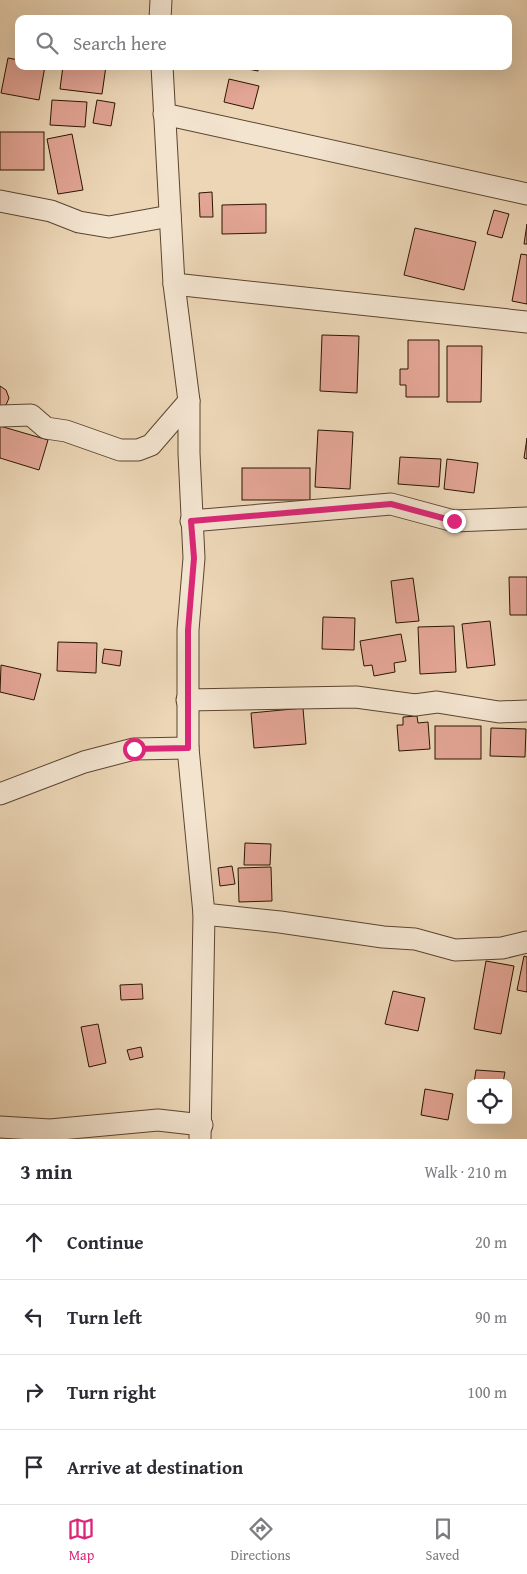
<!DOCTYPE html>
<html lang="en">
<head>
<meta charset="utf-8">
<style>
  body { margin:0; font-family:"Gentium Book Plus",serif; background:#f2f2f3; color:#2b2b33 }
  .controls { position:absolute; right:15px; bottom:15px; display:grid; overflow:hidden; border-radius:10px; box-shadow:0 5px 20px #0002 }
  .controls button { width:45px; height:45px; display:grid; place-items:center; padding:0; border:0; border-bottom:1px solid #e1e1e2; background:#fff; color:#2b2b33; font:25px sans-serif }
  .stop { position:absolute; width:15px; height:15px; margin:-11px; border:4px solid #db2777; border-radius:50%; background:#fff }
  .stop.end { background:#db2777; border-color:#fff; box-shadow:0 1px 5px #0008 }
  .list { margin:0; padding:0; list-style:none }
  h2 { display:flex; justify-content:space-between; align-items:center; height:65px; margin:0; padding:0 20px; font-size:21px }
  h2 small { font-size:16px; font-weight:400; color:#7c7c81 }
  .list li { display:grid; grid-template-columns:32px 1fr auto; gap:15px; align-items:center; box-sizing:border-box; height:75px; padding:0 20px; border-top:1px solid #e1e1e2 }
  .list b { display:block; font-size:19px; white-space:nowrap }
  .list em { font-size:16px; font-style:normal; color:#7c7c81 }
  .icon { flex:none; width:28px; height:28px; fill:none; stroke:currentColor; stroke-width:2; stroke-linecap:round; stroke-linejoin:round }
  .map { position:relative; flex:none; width:527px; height:1139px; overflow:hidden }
  .search { position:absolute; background:#fff; box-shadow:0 5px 20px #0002; left:15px; right:15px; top:15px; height:55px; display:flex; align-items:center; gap:12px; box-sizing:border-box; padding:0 18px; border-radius:10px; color:#7c7c81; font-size:19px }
  .sheet { height:365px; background:#fff }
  nav { display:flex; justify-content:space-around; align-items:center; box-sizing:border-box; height:70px; border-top:1px solid #e1e1e2; background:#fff; font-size:14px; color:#7c7c81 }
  nav a { display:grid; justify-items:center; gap:2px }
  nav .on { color:#db2777 }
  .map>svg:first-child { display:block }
  .building { fill:#e3a595; stroke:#2b1502 }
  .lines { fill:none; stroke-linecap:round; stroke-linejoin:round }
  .street-casing { stroke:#5b452f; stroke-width:23 }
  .street { stroke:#f3e4d0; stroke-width:21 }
  .route { stroke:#db2777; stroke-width:6 }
</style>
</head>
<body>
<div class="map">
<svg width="527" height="1139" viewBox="0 0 527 1139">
  <rect width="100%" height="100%" fill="#ecd6b6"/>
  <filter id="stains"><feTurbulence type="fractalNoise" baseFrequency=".004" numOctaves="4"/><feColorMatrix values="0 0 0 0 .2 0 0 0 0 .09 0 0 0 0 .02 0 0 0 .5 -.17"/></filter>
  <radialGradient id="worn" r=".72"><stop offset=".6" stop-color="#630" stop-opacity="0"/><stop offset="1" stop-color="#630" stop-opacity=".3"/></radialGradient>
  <g class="building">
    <polygon points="8,58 19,60 19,66 45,66 39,100 1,93"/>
    <polygon points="63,66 106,66 102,94 60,89"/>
    <polygon points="233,66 259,66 258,71"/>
    <polygon points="229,79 259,86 253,109 224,102"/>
    <polygon points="52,100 87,102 85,127 50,125"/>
    <polygon points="97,100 115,103 111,126 93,123"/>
    <rect x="0" y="132" width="44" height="38"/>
    <polygon points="72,134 83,190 58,194 47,139"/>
    <polygon points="212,192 213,217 200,217 199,193"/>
    <polygon points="266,204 266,233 222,234 222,205"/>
    <polygon points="494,210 509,214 502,238 487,234"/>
    <polygon points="527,224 527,244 524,244"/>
    <polygon points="415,228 476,242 464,290 404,275"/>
    <polygon points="521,254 527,255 527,304 512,301"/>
    <polygon points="322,335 359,336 357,393 320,391"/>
    <polygon points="408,340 439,340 439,397 406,397 406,385 400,385 400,369 408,369"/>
    <polygon points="447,346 482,346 481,402 447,402"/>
    <polygon points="0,386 6,390 9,398 6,405 0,409"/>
    <polygon points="0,426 48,440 39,470 0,458"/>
    <polygon points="318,430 353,432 350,489 315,487"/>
    <polygon points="527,438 527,459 524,458"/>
    <polygon points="400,457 441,459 439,487 398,484"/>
    <polygon points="447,459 478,463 474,493 444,489"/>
    <rect x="242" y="468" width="68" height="32"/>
    <polygon points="509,577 527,577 527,615 510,615"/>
    <polygon points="413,578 419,621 396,623 391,581"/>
    <polygon points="323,617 355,618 354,650 322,649"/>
    <polygon points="490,621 495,665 467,668 462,624"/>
    <polygon points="454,626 456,672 420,674 418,627"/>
    <polygon points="401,634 406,661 394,663 395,672 374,676 372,665 364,666 360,641"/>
    <polygon points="58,642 97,643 96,673 57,671"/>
    <polygon points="104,649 122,651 120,666 102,663"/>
    <polygon points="1,665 41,674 34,700 0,692"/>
    <polygon points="303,708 306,744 254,748 251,713"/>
    <polygon points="417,716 418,723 428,722 430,749 399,751 397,725 403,725 403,717"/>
    <rect x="435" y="726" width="46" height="33"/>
    <polygon points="491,728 526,729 525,757 490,756"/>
    <polygon points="245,843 271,844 270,865 244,865"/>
    <polygon points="232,866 235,884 220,886 218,868"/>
    <polygon points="271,867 272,901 239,902 238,868"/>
    <polygon points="524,956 527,957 527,992 517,990"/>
    <polygon points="486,961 514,966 501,1034 474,1029"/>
    <polygon points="142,984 143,999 121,1000 120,985"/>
    <polygon points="393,991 425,998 418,1031 385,1024"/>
    <polygon points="98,1024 106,1063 89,1067 81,1027"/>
    <polygon points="141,1047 143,1057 130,1060 127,1050"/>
    <polygon points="476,1070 505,1072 503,1083 474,1083"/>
    <polygon points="425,1089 453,1094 448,1120 421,1115"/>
  </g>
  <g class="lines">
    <defs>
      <g id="street">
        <polyline points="160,19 161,0"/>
        <polyline points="162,66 174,284 189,401 189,453 194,558 188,630 188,748 204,914 200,1139"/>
        <polyline points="164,114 527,194"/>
        <polyline points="0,201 51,211 79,222 109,227 170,216"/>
        <polyline points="174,284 527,322"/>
        <polyline points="0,416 31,415 46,428 66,431 120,450 138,450 151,445 189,401"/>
        <polyline points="191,521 391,504 454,521 527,518"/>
        <polyline points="187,700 356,697 415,705 437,702 499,712 527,711"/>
        <polyline points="0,794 84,762 134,749 188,748"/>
        <polyline points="204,914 280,922 383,937 415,939 455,950 502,948 527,942"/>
        <polyline points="0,1127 50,1130 158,1120 202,1125"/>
      </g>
    </defs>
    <use href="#street" class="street-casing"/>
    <use href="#street" class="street"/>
  </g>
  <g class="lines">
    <polyline class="route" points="134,749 188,748 188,630 194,558 191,521 391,504 454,521"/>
  </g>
  <rect width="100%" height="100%" filter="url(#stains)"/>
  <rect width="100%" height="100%" fill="url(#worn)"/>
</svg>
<div class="controls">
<button><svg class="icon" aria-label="locate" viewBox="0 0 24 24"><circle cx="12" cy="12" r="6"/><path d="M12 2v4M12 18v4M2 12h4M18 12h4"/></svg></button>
</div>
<div class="stop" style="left:134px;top:749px"></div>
<div class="stop end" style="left:454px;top:521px"></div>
<div class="search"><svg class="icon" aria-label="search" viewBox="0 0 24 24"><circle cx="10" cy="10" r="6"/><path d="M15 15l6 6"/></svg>Search here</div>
</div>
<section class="sheet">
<h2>3 min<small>Walk · 210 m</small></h2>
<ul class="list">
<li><svg class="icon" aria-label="ahead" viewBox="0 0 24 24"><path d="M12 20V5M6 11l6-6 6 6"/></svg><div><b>Continue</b></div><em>20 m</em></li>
<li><svg class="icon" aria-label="left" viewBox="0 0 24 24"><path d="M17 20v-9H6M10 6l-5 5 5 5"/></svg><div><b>Turn left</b></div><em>90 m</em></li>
<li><svg class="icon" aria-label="right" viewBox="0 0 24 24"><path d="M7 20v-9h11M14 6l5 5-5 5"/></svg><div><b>Turn right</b></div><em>100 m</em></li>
<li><svg class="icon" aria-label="arrive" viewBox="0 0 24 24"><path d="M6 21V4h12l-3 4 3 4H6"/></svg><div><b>Arrive at destination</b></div></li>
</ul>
</section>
<nav>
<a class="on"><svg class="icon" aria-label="map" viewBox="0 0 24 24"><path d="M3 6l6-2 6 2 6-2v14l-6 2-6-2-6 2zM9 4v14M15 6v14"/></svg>Map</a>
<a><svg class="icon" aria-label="directions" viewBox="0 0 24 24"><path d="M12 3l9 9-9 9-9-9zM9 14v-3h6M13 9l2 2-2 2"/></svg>Directions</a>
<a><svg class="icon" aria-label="saved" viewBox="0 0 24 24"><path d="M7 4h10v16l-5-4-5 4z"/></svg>Saved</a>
</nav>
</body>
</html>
